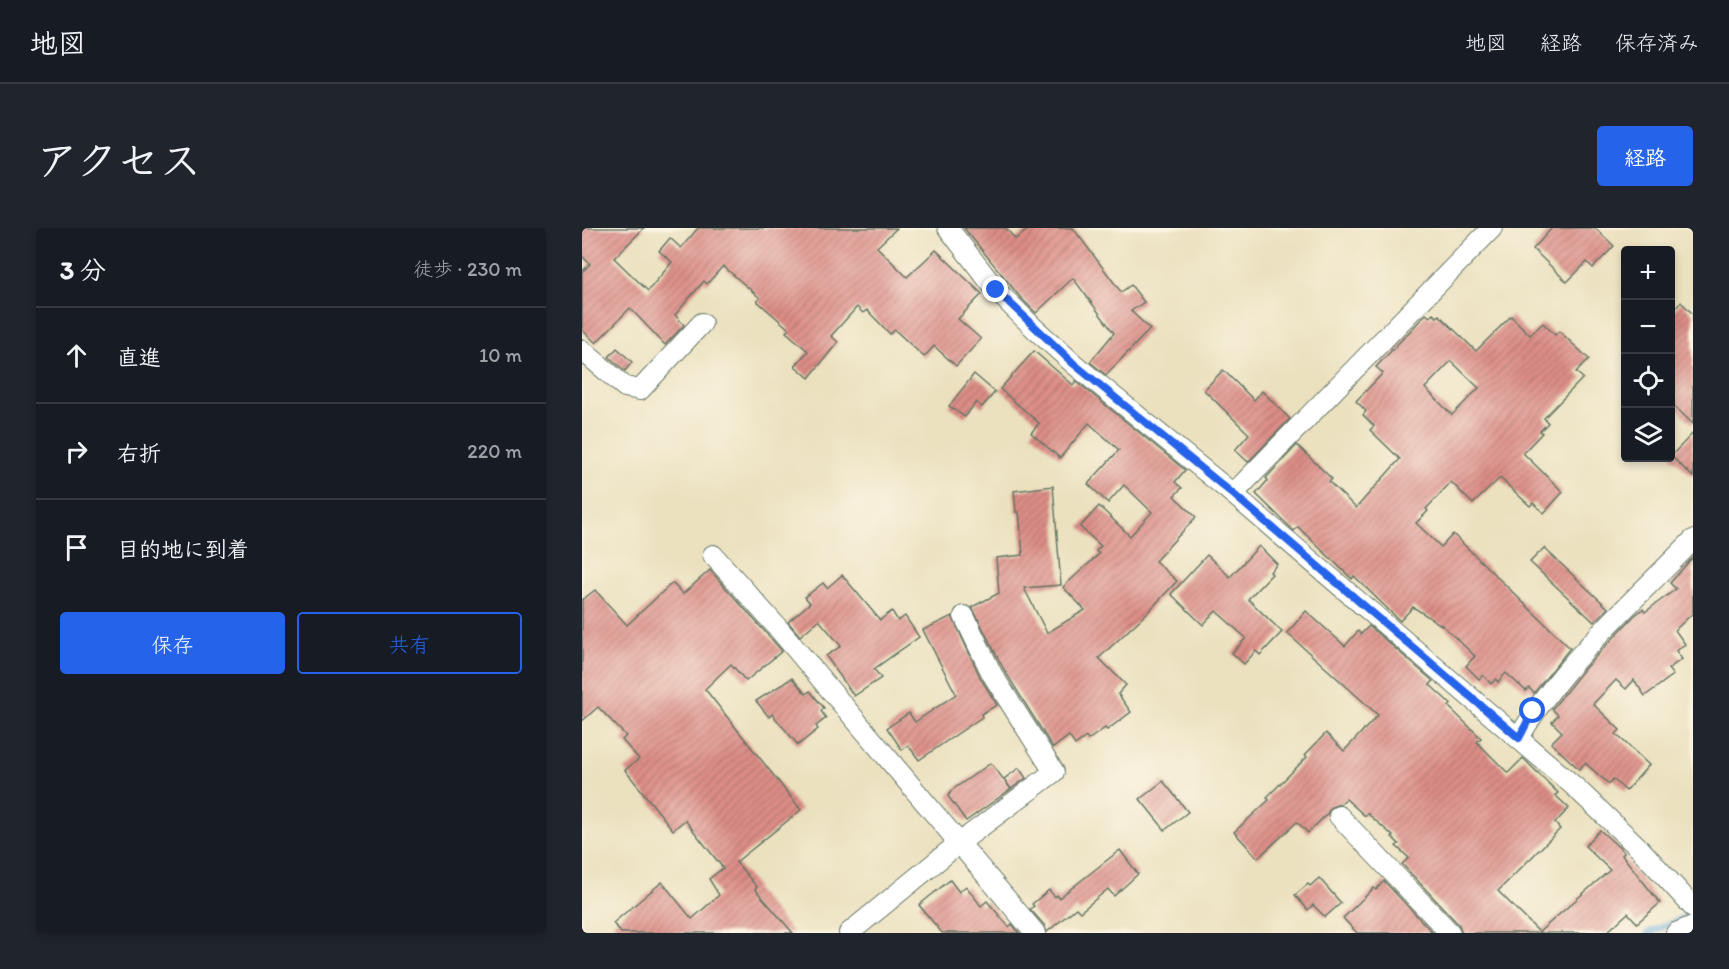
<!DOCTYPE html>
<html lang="ja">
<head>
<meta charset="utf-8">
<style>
  body { margin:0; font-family:Itim,"Klee One",sans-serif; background:#20242c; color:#f1f3f6 }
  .controls { position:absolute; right:18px; top:18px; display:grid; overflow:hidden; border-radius:6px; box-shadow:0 3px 9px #0003 }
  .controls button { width:54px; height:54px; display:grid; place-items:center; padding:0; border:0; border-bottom:2px solid #363941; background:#171b24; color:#f1f3f6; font:30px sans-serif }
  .stop { position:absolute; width:18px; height:18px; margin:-14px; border:4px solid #2563eb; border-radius:50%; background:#fff }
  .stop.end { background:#2563eb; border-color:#fff; box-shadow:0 2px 6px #0008 }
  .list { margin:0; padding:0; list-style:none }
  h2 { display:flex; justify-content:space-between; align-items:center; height:78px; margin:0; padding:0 24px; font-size:26px }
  h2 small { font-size:20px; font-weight:400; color:#9ea1a6 }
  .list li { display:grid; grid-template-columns:39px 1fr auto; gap:18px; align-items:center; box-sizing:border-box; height:96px; padding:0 24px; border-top:2px solid #363941 }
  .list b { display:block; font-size:22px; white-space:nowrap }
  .list em { font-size:20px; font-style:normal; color:#9ea1a6 }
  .actions { display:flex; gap:12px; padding:18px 24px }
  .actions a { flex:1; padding:14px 0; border:2px solid #2563eb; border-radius:6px; text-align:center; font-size:21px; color:#2563eb }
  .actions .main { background:#2563eb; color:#fff }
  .icon { flex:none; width:33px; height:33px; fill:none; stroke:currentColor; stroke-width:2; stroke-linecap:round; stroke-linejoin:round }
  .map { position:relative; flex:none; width:1111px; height:705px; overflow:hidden; border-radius:6px }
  header { display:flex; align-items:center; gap:36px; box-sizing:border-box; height:84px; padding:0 30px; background:#171b24; border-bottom:2px solid #363941 }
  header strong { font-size:28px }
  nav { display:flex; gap:33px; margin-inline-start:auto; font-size:21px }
  .intro { display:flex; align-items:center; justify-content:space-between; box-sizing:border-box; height:144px; padding:0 36px }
  h1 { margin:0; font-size:42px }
  .button { padding:15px 27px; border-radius:6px; background:#2563eb; color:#fff; font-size:21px; font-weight:700 }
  main { display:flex; gap:36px; padding:0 36px }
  aside { flex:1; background:#171b24; border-radius:6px; box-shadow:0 3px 9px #0003 }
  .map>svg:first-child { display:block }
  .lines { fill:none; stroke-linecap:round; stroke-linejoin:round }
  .stream { stroke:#67abdd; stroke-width:7 }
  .building { fill:url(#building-hatch); fill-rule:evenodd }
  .minor-casing { stroke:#667665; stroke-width:22 }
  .minor { stroke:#fff; stroke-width:20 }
  .route { stroke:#2563eb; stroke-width:8 }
</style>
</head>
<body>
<header>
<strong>地図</strong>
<nav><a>地図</a><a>経路</a><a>保存済み</a></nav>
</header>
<div class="intro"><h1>アクセス</h1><a class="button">経路</a></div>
<main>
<aside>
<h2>3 分<small>徒歩 · 230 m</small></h2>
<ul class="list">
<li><svg class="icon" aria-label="ahead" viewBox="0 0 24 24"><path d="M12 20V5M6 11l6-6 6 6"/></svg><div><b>直進</b></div><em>10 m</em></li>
<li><svg class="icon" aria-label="right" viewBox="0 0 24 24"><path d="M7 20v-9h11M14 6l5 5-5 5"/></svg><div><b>右折</b></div><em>220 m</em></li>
<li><svg class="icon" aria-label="arrive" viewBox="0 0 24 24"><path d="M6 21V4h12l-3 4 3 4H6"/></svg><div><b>目的地に到着</b></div></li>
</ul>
<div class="actions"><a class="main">保存</a><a>共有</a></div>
</aside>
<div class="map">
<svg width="1111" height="705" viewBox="0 0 1111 705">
  <defs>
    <pattern id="building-hatch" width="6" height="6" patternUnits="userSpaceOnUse" patternTransform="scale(1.5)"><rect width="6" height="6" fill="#dd8d87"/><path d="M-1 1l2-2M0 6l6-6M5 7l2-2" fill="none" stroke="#b3746f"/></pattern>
  </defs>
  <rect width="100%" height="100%" fill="#fcf5e5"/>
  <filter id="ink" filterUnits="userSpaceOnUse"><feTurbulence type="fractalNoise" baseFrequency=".0167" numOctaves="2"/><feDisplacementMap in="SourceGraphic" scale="12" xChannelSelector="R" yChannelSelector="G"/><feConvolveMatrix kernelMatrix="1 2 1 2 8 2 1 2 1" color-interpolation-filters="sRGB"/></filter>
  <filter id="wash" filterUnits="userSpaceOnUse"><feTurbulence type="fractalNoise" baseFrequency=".008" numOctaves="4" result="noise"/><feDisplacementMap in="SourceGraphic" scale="24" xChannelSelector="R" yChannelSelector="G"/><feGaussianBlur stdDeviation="1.35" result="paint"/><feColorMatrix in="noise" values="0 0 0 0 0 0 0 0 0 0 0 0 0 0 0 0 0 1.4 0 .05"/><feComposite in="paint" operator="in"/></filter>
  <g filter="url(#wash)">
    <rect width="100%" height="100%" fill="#ebe1bf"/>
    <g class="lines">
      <polyline class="stream" points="1066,705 1111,686"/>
    </g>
    <g id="blocks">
      <g class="building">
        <polygon points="0,0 62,0 32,30 66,63 90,34 77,23 88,10 99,20 116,0 315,0 295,19 325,49 354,22 400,66 376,91 399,111 374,138 352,118 342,129 313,102 308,106 285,82 281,85 275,79 249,108 256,114 227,150 213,138 226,123 204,104 207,101 175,73 178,70 141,38 125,56 122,53 93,87 102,97 83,117 48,80 14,115 0,102 0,44 8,36 0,28"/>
        <polygon points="382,0 424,0 433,11 449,0 491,0 539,64 549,57 562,74 549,83 568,101 524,147 508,134 532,105 491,50 454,85 438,69"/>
        <polygon points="970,0 1013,0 1032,18 1011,40 1005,34 985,54 951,21"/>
        <polygon points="1099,74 1111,86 1111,196 1089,175 1089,85"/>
        <path d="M844,86L848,89L851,86L855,89L857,87L894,123L929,88L948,107L961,95L973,107L977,103L1007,131L994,144L1001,150L962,190L966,195L958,203L960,205L941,225L981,264L962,285L951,275L948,278L918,250L891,276L869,254L844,281L846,283L834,295L859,319L871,306L988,420L952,465L947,460L944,463L924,445L916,454L914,451L909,456L901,447L897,451L884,438L893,428L861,398L831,379L818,393L772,348L770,351L716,299L712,303L674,266L686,252L684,250L715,217L750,251L747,254L774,280L818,231L788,202L792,198L781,187L784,183L774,173L801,145L794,139ZM869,133L897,160L870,187L843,160Z"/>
        <polygon points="35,120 50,134 43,143 27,129"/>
        <polygon points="452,123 491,157 494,153 603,242 593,254 600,260 592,268 614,289 573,333 595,353 566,384 517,430 544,457 536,466 549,484 525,502 523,500 506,512 504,509 493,517 487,508 471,520 421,440 390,379 417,365 414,330 441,327 437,284 434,284 432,263 471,258 479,357 442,360 465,405 503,382 481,359 517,326 514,323 519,318 498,299 517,278 548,308 570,284 542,257 526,275 506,256 537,222 507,195 478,230 449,205 457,195 418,161"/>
        <polygon points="641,142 672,172 680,163 708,191 666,234 653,222 667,206 622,162"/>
        <polygon points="392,146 413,164 400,179 394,174 383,189 367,178"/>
        <polygon points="1111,205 1111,249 1089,228"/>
        <polygon points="677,318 695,336 688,344 690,346 666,371 700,404 678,427 674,423 662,436 650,425 664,410 634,383 621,397 589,366 625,327 648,349"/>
        <polygon points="962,320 1026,380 1012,394 948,334"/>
        <polygon points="1111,329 1111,385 1093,402 1103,416 1094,423 1100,431 1086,441 1091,447 1063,468 1052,452 1044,461 1034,452 1011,476 1038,502 1034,506 1067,537 1044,563 1031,551 1027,556 1003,535 997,541 969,515 980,504 970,494 976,487 970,481 1003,440 1052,388 1061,381 1063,384 1094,361 1088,355"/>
        <polygon points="128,342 200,423 164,453 149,436 123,461 219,582 154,634 175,659 173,661 211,705 39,705 31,695 80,654 110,691 137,667 127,651 141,640 103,592 91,602 43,542 57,531 40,512 44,508 16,479 0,493 0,372 13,362 45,397 90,355 101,366"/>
        <polygon points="260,347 298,392 310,383 316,393 323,388 337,409 292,441 299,450 272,468 244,428 259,418 237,392 218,408 206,394 228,375 223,369 241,355 245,360"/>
        <polygon points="724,383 763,418 776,403 779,406 787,398 851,453 848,457 869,476 867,479 899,510 895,514 926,545 941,530 976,565 973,567 987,580 973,595 978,601 916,663 957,704 1028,642 1003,618 1018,602 1041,623 1042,625 1040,627 1078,675 1055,695 1046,685 1024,705 880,705 877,697 820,636 827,630 814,618 817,616 810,609 811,608 785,585 783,588 764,571 758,576 749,579 745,586 726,605 715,594 676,630 652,604 687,572 685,569 725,529 723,527 744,505 762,523 796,487 705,405"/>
        <polygon points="370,388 399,451 415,477 399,486 400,489 337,532 326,517 320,522 305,500 327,485 333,494 374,466 341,402"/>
        <polygon points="210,450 224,466 228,463 242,480 239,483 244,490 234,498 236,501 216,517 190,486 187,489 174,473"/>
        <polygon points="409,535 429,561 384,593 366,568 370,562"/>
        <polygon points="437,540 444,550 429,561 422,551"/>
        <polygon points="581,553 606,584 583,602 558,571"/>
        <polygon points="538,622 556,646 532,668 526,661 498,684 494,680 465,704 462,697 448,681 452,678 450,676 467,662 473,669 475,667 477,670"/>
        <polygon points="737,650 759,675 743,689 731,677 726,682 713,667 726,656 728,658"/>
        <polygon points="368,652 377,664 384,658 399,678 405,673 427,699 430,696 437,705 360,705 337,677"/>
        <polygon points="802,653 851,705 775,705 761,690 792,660 794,662"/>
      </g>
    </g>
  </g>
  <g filter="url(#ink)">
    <use href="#blocks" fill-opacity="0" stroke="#667665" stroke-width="1.5"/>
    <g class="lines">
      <defs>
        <g id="minor">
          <polyline points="366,0 414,62 452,100 492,136 651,266 993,559 1058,621 1111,679"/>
          <polyline points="0,122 43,159 58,162 120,95"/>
          <polyline points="651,266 910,0"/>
          <polyline points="131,327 196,400 453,705"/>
          <path d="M937,510C976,439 1054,371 1111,312"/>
          <polyline points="757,588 868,705"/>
          <polyline points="267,705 377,615 472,544 410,446 382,388"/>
          <polyline points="1094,705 1111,698"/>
        </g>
      </defs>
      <use href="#minor" class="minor-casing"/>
      <use href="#minor" class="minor"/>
    </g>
  </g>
  <g class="lines" filter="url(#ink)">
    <polyline class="route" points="414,62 492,136 651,266 937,510 951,483"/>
  </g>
</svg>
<div class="controls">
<button>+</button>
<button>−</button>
<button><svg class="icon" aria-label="locate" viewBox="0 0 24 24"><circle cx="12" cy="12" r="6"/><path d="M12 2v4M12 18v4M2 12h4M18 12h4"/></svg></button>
<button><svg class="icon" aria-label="layers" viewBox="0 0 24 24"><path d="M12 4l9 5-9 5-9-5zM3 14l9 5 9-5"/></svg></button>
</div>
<div class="stop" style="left:951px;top:483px"></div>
<div class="stop end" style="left:414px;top:62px"></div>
</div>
</main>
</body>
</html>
